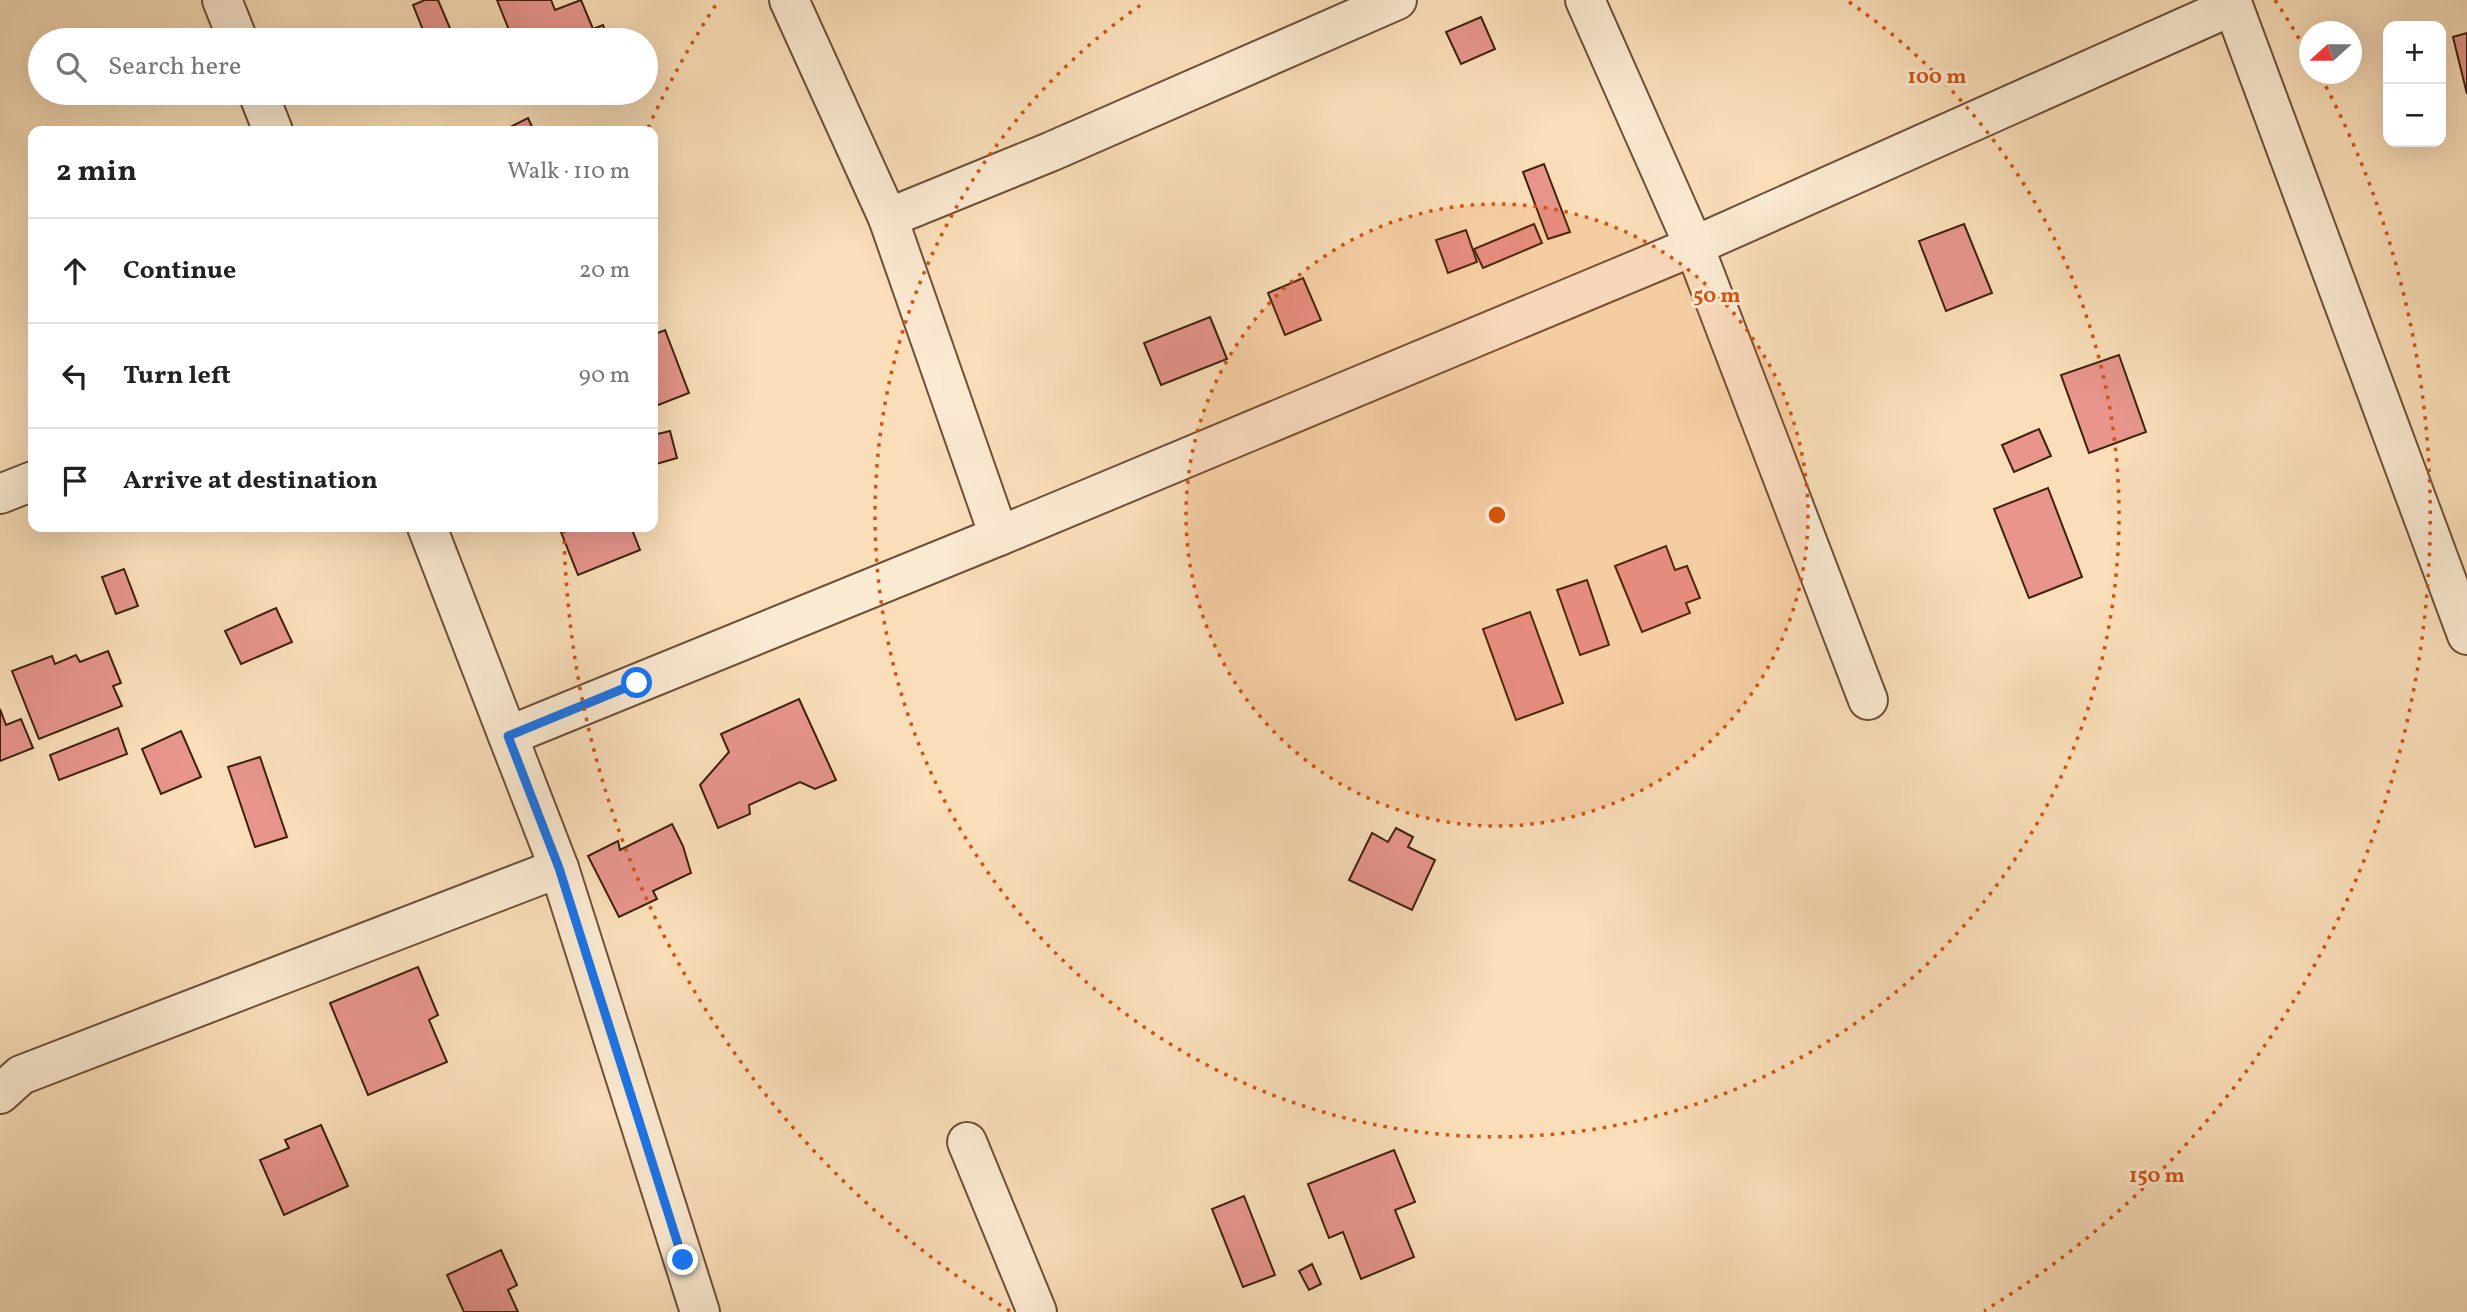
<!DOCTYPE html>
<html lang="en">
<head>
<meta charset="utf-8">
<style>
  body { margin:0; font-family:Vollkorn,serif; background:#f2f2f2; color:#222 }
  .controls { position:absolute; right:21px; top:21px; display:grid; overflow:hidden; border-radius:14px; box-shadow:0 7px 28px #0002 }
  .controls button { width:63px; height:63px; display:grid; place-items:center; padding:0; border:0; border-bottom:2px solid #e0e0e0; background:#fff; color:#222; font:35px sans-serif }
  .compass { position:absolute; left:2299px; top:21px; width:63px; height:63px; border-radius:50%; background:#fff; box-shadow:0 7px 28px #0002; rotate:249deg }
  .stop { position:absolute; width:21px; height:21px; margin:-16px; border:5px solid #1a73e8; border-radius:50%; background:#fff }
  .stop.end { background:#1a73e8; border-color:#fff; box-shadow:0 2px 7px #0008 }
  .list { margin:0; padding:0; list-style:none }
  h2 { display:flex; justify-content:space-between; align-items:center; height:91px; margin:0; padding:0 28px; font-size:30px }
  h2 small { font-size:23px; font-weight:400; color:#767676 }
  .list li { display:grid; grid-template-columns:46px 1fr auto; gap:21px; align-items:center; box-sizing:border-box; height:105px; padding:0 28px; border-top:2px solid #e0e0e0 }
  .list b { display:block; font-size:26px; white-space:nowrap }
  .list em { font-size:23px; font-style:normal; color:#767676 }
  .icon { flex:none; width:38px; height:38px; fill:none; stroke:currentColor; stroke-width:2; stroke-linecap:round; stroke-linejoin:round }
  .map { position:relative; flex:none; width:2467px; height:1312px; overflow:hidden }
  .search { position:absolute; background:#fff; box-shadow:0 7px 28px #0002; left:28px; top:28px; width:630px; height:77px; display:flex; align-items:center; gap:18px; box-sizing:border-box; padding:0 24px; border-radius:38px; color:#767676; font-size:26px }
  .panel { position:absolute; background:#fff; box-shadow:0 7px 28px #0002; left:28px; top:126px; width:630px; height:406px; border-radius:14px }
  .map>svg:first-child { display:block }
  .building { fill:#e7958d; stroke:#3d210b; stroke-width:2 }
  .lines { fill:none; stroke-linecap:round; stroke-linejoin:round }
  .minor-casing { stroke:#6c5036; stroke-width:42 }
  .minor { stroke:#fbead2; stroke-width:38 }
  .route { stroke:#1a73e8; stroke-width:9 }
  .ring { fill:none; stroke:#d7530c; stroke-width:3.5; stroke-dasharray:3.5 7 }
  .centre { fill:#d7530c; stroke:#fbead2; stroke-width:3.5 }
  .ring-label { font-size:21px; text-anchor:middle; font-weight:bold; fill:#d7530c; stroke:#fbead2; stroke-width:6; stroke-linejoin:round; paint-order:stroke }
</style>
</head>
<body>
<div class="map">
<svg width="2467" height="1312" viewBox="0 0 2467 1312">
  <rect width="100%" height="100%" fill="#f9deb9"/>
  <filter id="stains"><feTurbulence type="fractalNoise" baseFrequency=".00286" numOctaves="4"/><feColorMatrix values="0 0 0 0 .2 0 0 0 0 .09 0 0 0 0 .02 0 0 0 .5 -.17"/></filter>
  <radialGradient id="worn" r=".72"><stop offset=".6" stop-color="#630" stop-opacity="0"/><stop offset="1" stop-color="#630" stop-opacity=".3"/></radialGradient>
  <g class="building">
    <polygon points="425,0 438,0 455,40 427,40 413,5"/>
    <polygon points="497,0 551,0 555,10 581,0 593,29 603,25 608,40 513,40"/>
    <polygon points="1481,17 1495,49 1461,64 1446,32"/>
    <polygon points="2467,33 2467,94 2453,37"/>
    <polygon points="528,118 534,131 509,131 508,128"/>
    <polygon points="1544,164 1570,232 1548,239 1523,172"/>
    <polygon points="1534,224 1542,243 1483,268 1474,249"/>
    <polygon points="1964,224 1992,293 1946,311 1919,241"/>
    <polygon points="1466,230 1477,262 1448,273 1436,240"/>
    <polygon points="1303,278 1321,320 1285,335 1268,293"/>
    <polygon points="1210,317 1227,359 1161,385 1144,343"/>
    <polygon points="665,330 689,393 653,407 653,335"/>
    <polygon points="2119,355 2146,432 2089,453 2061,375"/>
    <polygon points="2039,429 2051,456 2014,472 2002,445"/>
    <polygon points="670,431 677,458 653,465 653,435"/>
    <polygon points="2048,488 2082,577 2029,598 1994,509"/>
    <polygon points="559,527 631,527 640,550 578,575"/>
    <polygon points="1666,546 1675,570 1687,566 1700,598 1686,603 1690,613 1642,632 1615,566"/>
    <polygon points="124,569 138,606 116,614 102,577"/>
    <polygon points="1587,580 1609,645 1580,655 1557,590"/>
    <polygon points="276,608 292,642 241,664 225,631"/>
    <polygon points="1530,612 1563,703 1516,720 1483,629"/>
    <polygon points="108,651 121,683 113,686 122,706 39,739 12,671 52,656 55,664 76,655 80,662"/>
    <polygon points="799,699 836,780 815,789 800,782 749,805 750,814 718,828 700,785 729,752 721,734"/>
    <polygon points="0,709 6,725 21,719 33,748 0,761"/>
    <polygon points="118,728 127,754 59,780 50,755"/>
    <polygon points="181,731 201,777 161,794 142,749"/>
    <polygon points="260,757 287,837 255,847 228,767"/>
    <polygon points="672,824 683,846 691,873 653,891 657,899 619,917 588,856 618,841 620,850"/>
    <polygon points="1396,828 1413,837 1408,847 1435,860 1412,910 1349,880 1372,833 1388,842"/>
    <polygon points="418,967 438,1015 429,1020 447,1062 368,1095 330,1003"/>
    <polygon points="321,1125 348,1186 284,1215 260,1160 289,1148 285,1140"/>
    <polygon points="1394,1150 1415,1202 1395,1210 1414,1257 1361,1279 1343,1232 1329,1238 1308,1184"/>
    <polygon points="1244,1196 1275,1275 1243,1287 1212,1209"/>
    <polygon points="501,1250 517,1285 508,1290 518,1312 464,1312 447,1275"/>
    <polygon points="1312,1264 1321,1284 1309,1290 1299,1271"/>
  </g>
  <g class="lines">
    <defs>
      <g id="minor">
        <polyline points="222,0 238,40"/>
        <polyline points="789,0 888,218 999,536"/>
        <polyline points="1585,0 1694,246 2232,6"/>
        <polyline points="2231,0 2467,635"/>
        <polyline points="258,93 273,131"/>
        <polyline points="888,218 1050,152 1397,0"/>
        <polyline points="0,494 33,481"/>
        <polyline points="427,527 559,868 700,1312"/>
        <polyline points="508,736 999,536 1694,246 1868,700"/>
        <polyline points="0,1094 21,1075 559,868"/>
        <polyline points="967,1142 1037,1312"/>
      </g>
    </defs>
    <use href="#minor" class="minor-casing"/>
    <use href="#minor" class="minor"/>
  </g>
  <g class="lines">
    <polyline class="route" points="637,683 508,736 559,868 683,1260"/>
  </g>
  <circle cx="1497" cy="515" r="311" fill="#d7530c" fill-opacity=".12"/>
  <g class="ring">
    <circle cx="1497" cy="515" r="311"/>
    <path d="M1849 2A622 622 0 1 1 1145 2"/>
    <path d="M1010 1311A933 933 0 0 1 564 531M648 128A933 933 0 0 1 719 0M2275 0A933 933 0 0 1 2309 56M2321 77A933 933 0 0 1 1984 1311"/>
  </g>
  <circle cx="1497" cy="515" r="10" class="centre"/>
  <g class="ring-label">
    <text x="1937" y="83">100 m</text>
    <text x="1717" y="302">50 m</text>
    <text x="2157" y="1182">150 m</text>
  </g>
  <rect width="100%" height="100%" filter="url(#stains)"/>
  <rect width="100%" height="100%" fill="url(#worn)"/>
</svg>
<div class="controls">
<button>+</button>
<button>−</button>
</div>
<svg class="compass" viewBox="-18 -18 36 36"><path d="M0-13l5 13h-10z" fill="#e53935"/><path d="M0 13l5-13h-10z" fill="#767676"/></svg>
<div class="stop" style="left:637px;top:683px"></div>
<div class="stop end" style="left:683px;top:1260px"></div>
<div class="search"><svg class="icon" aria-label="search" viewBox="0 0 24 24"><circle cx="10" cy="10" r="6"/><path d="M15 15l6 6"/></svg>Search here</div>
<section class="panel">
<h2>2 min<small>Walk · 110 m</small></h2>
<ul class="list">
<li><svg class="icon" aria-label="ahead" viewBox="0 0 24 24"><path d="M12 20V5M6 11l6-6 6 6"/></svg><div><b>Continue</b></div><em>20 m</em></li>
<li><svg class="icon" aria-label="left" viewBox="0 0 24 24"><path d="M17 20v-9H6M10 6l-5 5 5 5"/></svg><div><b>Turn left</b></div><em>90 m</em></li>
<li><svg class="icon" aria-label="arrive" viewBox="0 0 24 24"><path d="M6 21V4h12l-3 4 3 4H6"/></svg><div><b>Arrive at destination</b></div></li>
</ul>
</section>
</div>
</body>
</html>
